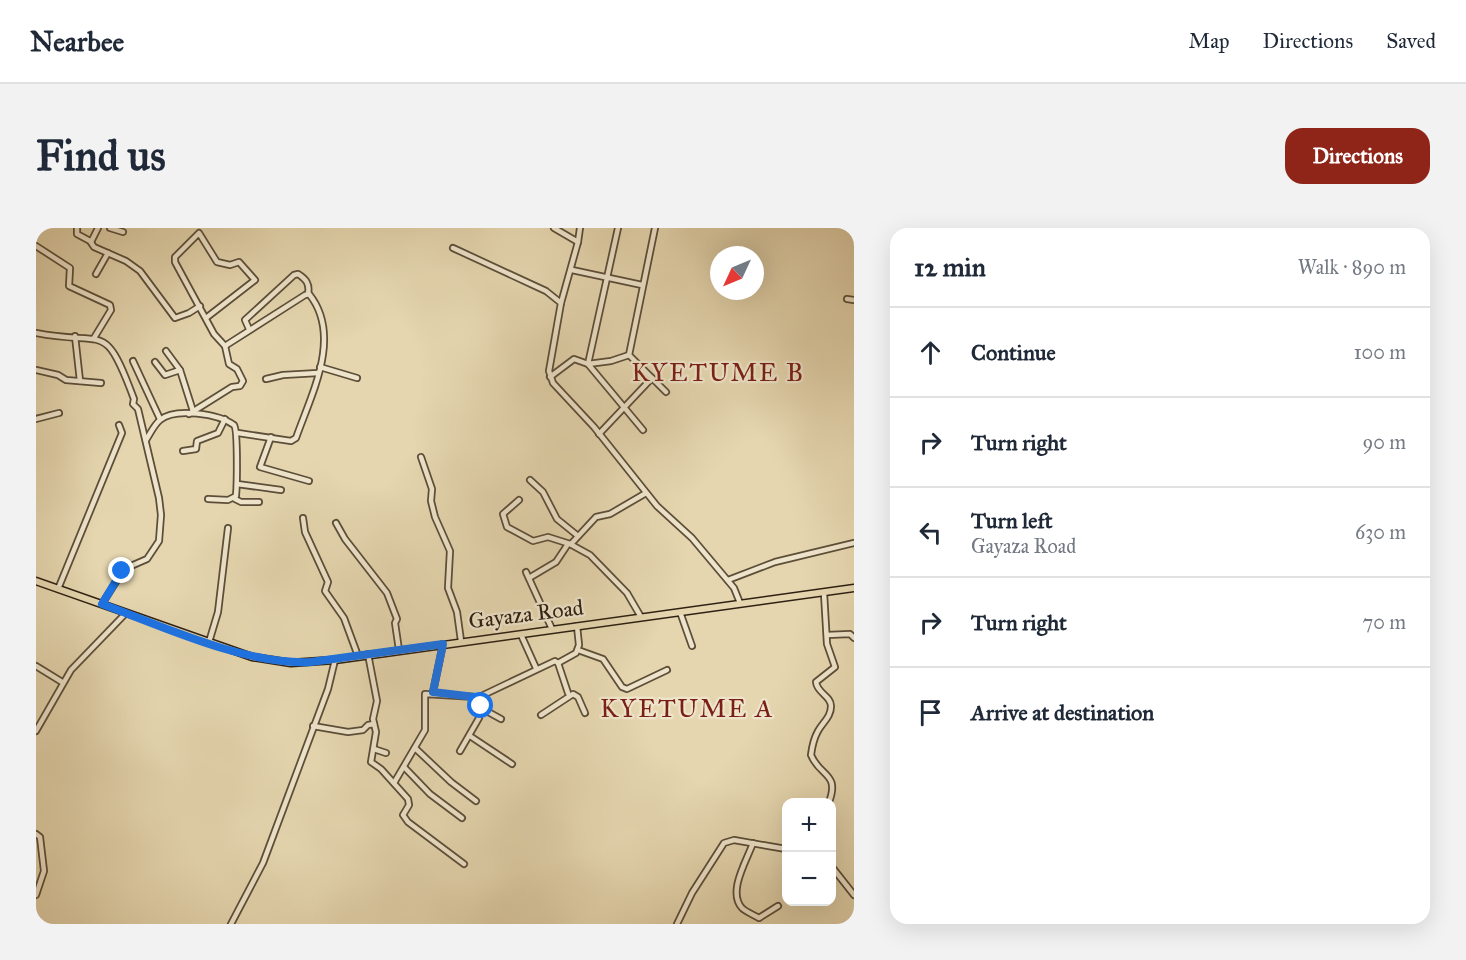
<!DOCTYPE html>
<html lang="en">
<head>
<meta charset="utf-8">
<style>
  body { margin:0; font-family:"IM FELL Great Primer",serif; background:#f2f2f3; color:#1f2937 }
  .controls { position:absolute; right:18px; bottom:18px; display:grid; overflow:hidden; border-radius:12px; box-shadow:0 6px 24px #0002 }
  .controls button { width:54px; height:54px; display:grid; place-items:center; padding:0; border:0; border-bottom:2px solid #e0e1e3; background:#fff; color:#1f2937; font:30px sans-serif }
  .compass { position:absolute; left:674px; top:18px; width:54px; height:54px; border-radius:50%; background:#fff; box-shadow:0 6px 24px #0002; rotate:226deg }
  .stop { position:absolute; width:18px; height:18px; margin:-14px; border:4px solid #1a73e8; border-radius:50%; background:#fff }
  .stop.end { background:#1a73e8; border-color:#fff; box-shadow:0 2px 6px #0008 }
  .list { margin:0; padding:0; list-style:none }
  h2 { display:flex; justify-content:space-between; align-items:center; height:78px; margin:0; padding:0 24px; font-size:26px }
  h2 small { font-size:20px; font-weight:400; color:#747a83 }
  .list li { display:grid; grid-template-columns:39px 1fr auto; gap:18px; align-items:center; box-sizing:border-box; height:90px; padding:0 24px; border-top:2px solid #e0e1e3 }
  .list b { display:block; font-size:22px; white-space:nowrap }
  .list p { margin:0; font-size:20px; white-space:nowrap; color:#747a83 }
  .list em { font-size:20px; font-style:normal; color:#747a83 }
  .icon { flex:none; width:33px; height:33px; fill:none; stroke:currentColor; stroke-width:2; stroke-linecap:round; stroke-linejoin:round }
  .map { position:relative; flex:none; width:818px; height:696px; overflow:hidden; border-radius:18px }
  header { display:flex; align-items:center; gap:36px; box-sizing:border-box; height:84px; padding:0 30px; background:#fff; border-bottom:2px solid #e0e1e3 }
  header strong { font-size:28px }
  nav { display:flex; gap:33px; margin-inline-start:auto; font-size:21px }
  .intro { display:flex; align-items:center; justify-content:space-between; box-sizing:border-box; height:144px; padding:0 36px }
  h1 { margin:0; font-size:42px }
  .button { padding:15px 27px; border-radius:18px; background:#8f2418; color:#fff; font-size:21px; font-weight:700 }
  main { display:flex; gap:36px; padding:0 36px }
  aside { flex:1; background:#fff; border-radius:18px; box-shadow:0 6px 24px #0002 }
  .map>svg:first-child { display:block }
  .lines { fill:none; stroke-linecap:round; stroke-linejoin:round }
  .minor-casing { stroke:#5c4e39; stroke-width:8 }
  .major-casing { stroke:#2e2012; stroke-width:9 }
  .minor { stroke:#eee4cb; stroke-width:4.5 }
  .major { stroke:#e5d6af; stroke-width:6 }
  .route { stroke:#1a73e8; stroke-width:8 }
  .labels { text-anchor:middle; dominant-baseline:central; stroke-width:4.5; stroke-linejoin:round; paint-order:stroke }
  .street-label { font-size:22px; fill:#2e2012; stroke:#eee4cb }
  .quarter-label { font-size:26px; letter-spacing:1.5px; fill:#7a1f14; stroke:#eee4cb }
</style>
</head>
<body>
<header>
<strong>Nearbee</strong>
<nav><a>Map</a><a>Directions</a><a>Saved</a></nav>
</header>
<div class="intro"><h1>Find us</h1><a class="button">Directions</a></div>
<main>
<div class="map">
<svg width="818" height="696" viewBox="0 0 818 696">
  <rect width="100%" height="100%" fill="#e5d6af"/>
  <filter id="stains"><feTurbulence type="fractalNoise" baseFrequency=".00333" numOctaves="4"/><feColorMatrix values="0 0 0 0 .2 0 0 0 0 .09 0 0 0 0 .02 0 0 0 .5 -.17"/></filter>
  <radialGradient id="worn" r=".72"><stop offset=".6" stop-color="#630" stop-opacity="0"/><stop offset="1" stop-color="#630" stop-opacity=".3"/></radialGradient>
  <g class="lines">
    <defs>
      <g id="minor">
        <polyline points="41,0 41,6 54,13 58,19 90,33 104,43 139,90 153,85 164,78"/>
        <polyline points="74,0 87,4"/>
        <polyline points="518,0 542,14 525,75"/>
        <polyline points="582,0 552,136 607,202"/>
        <polyline points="619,0 593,127 630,164"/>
        <polyline points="55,14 62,0"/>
        <polyline points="542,14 544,0"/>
        <polyline points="0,18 34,40 33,58 74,77 75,82 58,110"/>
        <polyline points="417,20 510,63 525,75 513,143 517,155 558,199 621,278 656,310 698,360 704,375"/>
        <polyline points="536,42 606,57"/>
        <polyline points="60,46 72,25"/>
        <polyline points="811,71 818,72"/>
        <path d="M213,101L209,92L258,47L262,46C270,51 274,56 272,66"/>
        <path d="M0,105C70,119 68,90 98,171L97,176L102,181L123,270L125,287L123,313L111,331L88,341L66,376"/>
        <polyline points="39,108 44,153"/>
        <path d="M189,118L269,67L273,66C307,108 275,167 260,210L255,213L202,205"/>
        <polyline points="130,123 144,142 157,183"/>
        <polyline points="97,133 124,191"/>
        <polyline points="119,134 129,147 144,142"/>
        <polyline points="284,139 321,150"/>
        <polyline points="0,142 22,147 30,152 65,155"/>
        <polyline points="514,149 538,131 552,136 575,133 593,127"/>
        <polyline points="230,151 247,147 282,145"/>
        <polyline points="153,186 196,159 204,158 207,153 201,141 193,136 189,118 178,106 139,34 139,29 163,5 181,34 194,37 203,34 219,52 170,90"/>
        <polyline points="0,191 23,185"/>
        <polyline points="563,206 616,150"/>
        <polyline points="235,209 224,239 273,253"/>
        <path d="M110,212C114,206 118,197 124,192C139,179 183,186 198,197C202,202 201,257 200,268L192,272L172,271"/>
        <polyline points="147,223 160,221 161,213 182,205 189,191"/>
        <polyline points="385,229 396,261 395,273 399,289 414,323 412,360 421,384 425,413"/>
        <polyline points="494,252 507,264 521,291 542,308"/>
        <polyline points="201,256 245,262"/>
        <polyline points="199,271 205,274 223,274"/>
        <polyline points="483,272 467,286 471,299 497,313 512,309 534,316 554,327 591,365 605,389"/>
        <polyline points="267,290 269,304 292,354 289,363 308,390 322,428"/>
        <polyline points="300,295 309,311 351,365 361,391 359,395 363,422"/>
        <polyline points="535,316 560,289 574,286 610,265"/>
        <polyline points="490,344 516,401"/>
        <polyline points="493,350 520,334 532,316"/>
        <polyline points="692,352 739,334 818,315"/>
        <polyline points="22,361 86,205 83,197"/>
        <path d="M788,365L791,416L799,439L780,454C781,465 795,468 795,478C795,489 787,494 782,503C778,510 776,519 775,527C784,549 804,545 793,574"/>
        <polyline points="644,384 656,418"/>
        <polyline points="791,407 814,406 818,410"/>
        <polyline points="486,409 500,440"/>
        <polyline points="173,414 182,384 192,300"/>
        <polyline points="542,422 567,431 586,459 591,461 631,442"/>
        <polyline points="332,426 341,473 337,491 340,504 335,534 345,541 372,571 373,577 367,587 372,594 428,636"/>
        <polyline points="522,435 532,465"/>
        <polyline points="0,438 26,454"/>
        <polyline points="397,464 407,416"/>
        <polyline points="441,470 519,433 522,435 540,425 543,417 541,398"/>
        <polyline points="445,480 465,491"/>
        <polyline points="505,487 537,466 542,469 549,485"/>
        <polyline points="277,498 312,504 327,502 332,497 338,496"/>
        <polyline points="0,503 35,442 90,385"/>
        <polyline points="434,508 476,536"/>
        <polyline points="379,520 415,554 440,573"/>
        <polyline points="338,521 350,525"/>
        <polyline points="368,539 394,566 426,590"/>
        <polyline points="358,555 389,502 389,466 439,469 443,473 443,490 424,523"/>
        <polyline points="0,606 4,609 8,643 0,667"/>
        <path d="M717,615C711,632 691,664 706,680C710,684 718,687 723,690L742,678"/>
        <polyline points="796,639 818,667"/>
        <polyline points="195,696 227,635 292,461 299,432"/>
        <polyline points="641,696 656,665 688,615 698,612 750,621"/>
      </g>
      <polyline id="major" points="0,353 216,429 255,435 299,432 818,360"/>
    </defs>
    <use href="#minor" class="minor-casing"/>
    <use href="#major" class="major-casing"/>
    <use href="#minor" class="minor"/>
    <use href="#major" class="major"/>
  </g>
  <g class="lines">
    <path class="route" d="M86,343L66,376C128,399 209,437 275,434L407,416L397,464L439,469L445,478"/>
  </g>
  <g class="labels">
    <g class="street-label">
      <text transform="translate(490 386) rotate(-7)">Gayaza Road</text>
    </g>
    <g class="quarter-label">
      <text x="682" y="144">KYETUME B</text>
      <text x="651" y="480">KYETUME A</text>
    </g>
  </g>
  <rect width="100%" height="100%" filter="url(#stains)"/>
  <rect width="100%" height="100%" fill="url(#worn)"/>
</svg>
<div class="controls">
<button>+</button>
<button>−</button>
</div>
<svg class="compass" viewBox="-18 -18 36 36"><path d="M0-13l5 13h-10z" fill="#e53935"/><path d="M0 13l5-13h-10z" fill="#747a83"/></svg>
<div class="stop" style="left:445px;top:478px"></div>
<div class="stop end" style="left:86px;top:343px"></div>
</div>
<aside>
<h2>12 min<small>Walk · 890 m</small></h2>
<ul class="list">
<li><svg class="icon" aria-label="ahead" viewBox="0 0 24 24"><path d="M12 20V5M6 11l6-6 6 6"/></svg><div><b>Continue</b></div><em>100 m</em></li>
<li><svg class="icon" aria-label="right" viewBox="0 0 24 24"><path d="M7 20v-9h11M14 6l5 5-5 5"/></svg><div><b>Turn right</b></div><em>90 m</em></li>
<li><svg class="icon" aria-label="left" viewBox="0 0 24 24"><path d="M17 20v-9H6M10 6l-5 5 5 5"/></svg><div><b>Turn left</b><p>Gayaza Road</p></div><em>630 m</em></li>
<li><svg class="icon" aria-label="right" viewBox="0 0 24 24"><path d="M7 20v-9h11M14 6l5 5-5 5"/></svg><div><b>Turn right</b></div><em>70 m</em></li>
<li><svg class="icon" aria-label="arrive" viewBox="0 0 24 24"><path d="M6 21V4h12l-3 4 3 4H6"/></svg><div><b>Arrive at destination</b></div></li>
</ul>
</aside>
</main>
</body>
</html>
